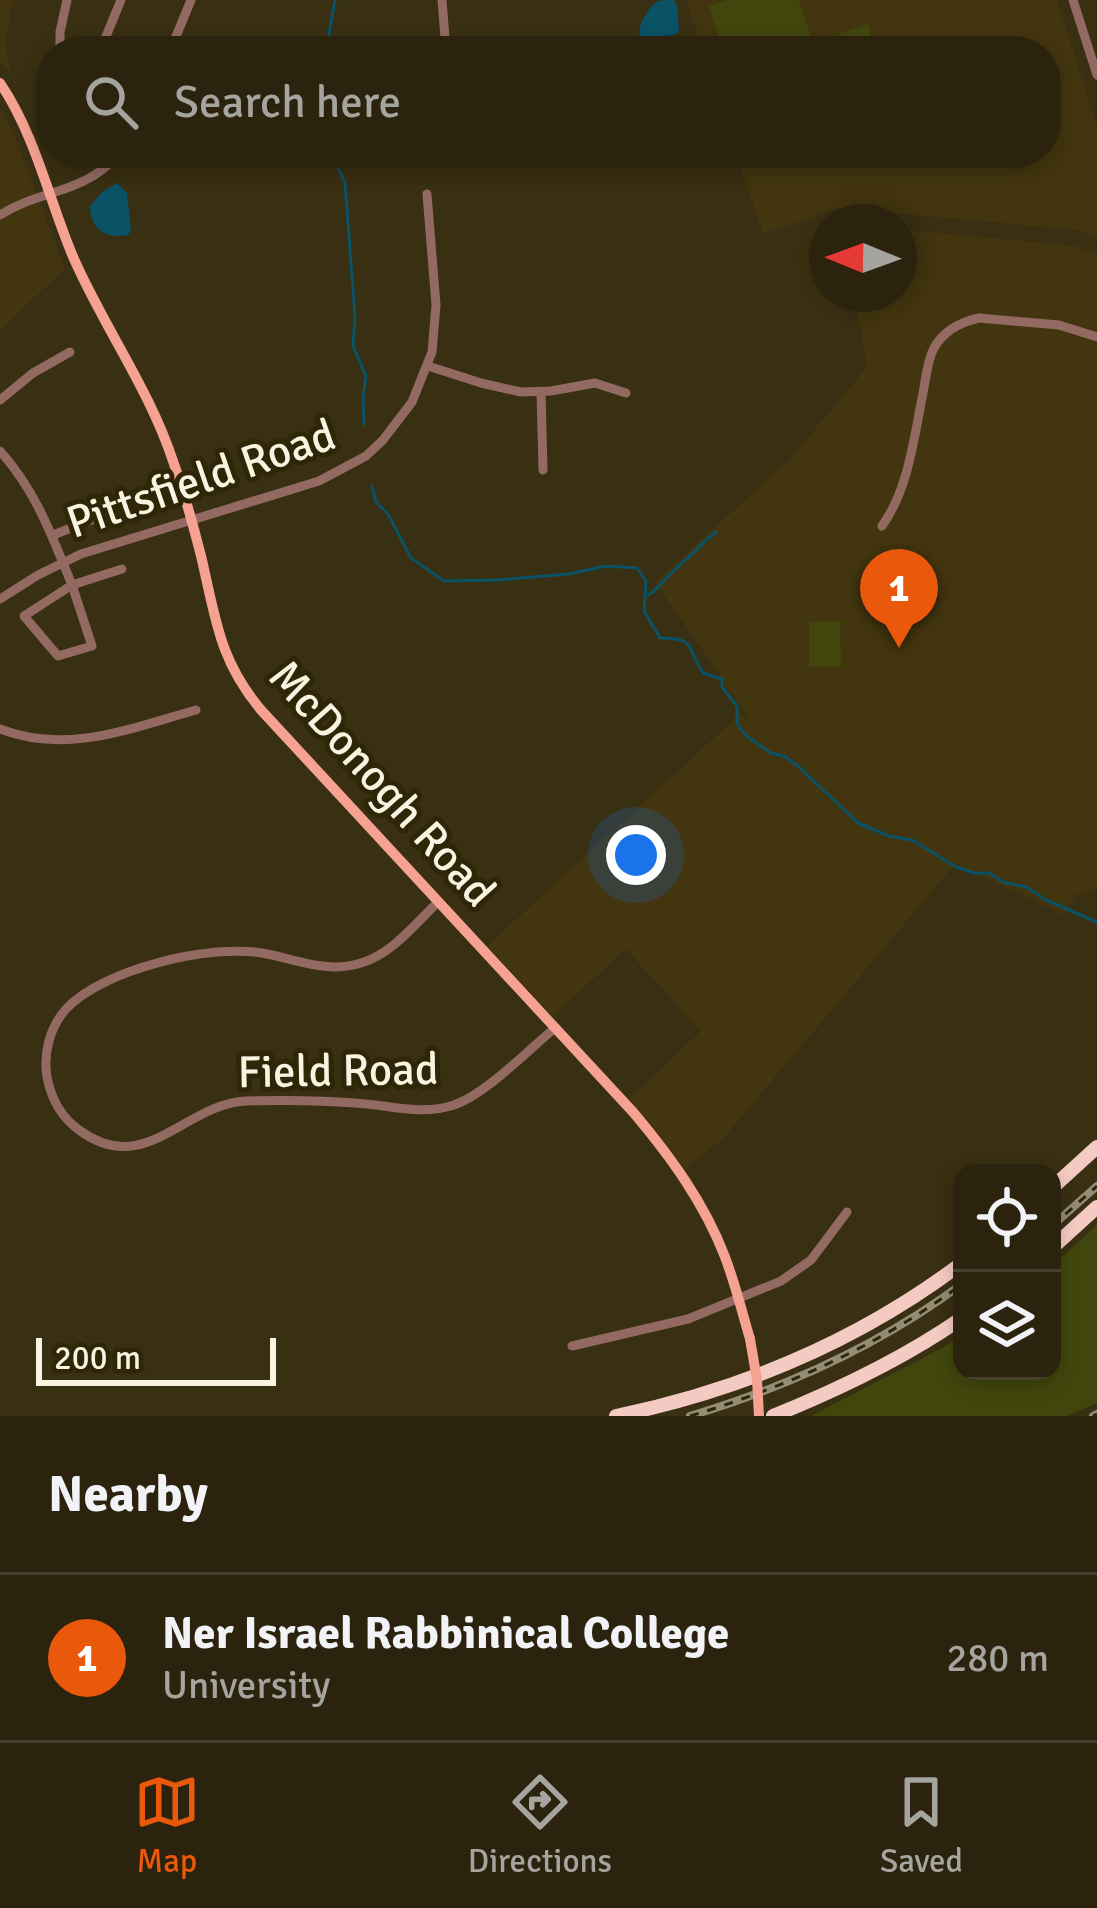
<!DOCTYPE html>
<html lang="en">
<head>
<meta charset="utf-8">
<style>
  body { margin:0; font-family:Signika,sans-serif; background:#372f1c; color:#f1f3f6 }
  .controls { position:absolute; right:36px; bottom:36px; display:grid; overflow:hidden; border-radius:24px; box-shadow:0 6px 18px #0003 }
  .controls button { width:108px; height:108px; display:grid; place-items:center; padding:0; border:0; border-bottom:3px solid #47402e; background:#2b230e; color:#f1f3f6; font:60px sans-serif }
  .compass { position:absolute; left:809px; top:204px; width:108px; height:108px; border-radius:50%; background:#2b230e; box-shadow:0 6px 18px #0003; rotate:271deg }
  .scale { position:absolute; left:36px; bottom:30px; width:240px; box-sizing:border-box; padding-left:12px; border:6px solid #f9f3e2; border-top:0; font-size:33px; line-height:42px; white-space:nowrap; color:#f9f3e2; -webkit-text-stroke:9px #2f2507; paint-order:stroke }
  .you { position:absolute; left:636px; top:855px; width:42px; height:42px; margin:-30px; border:9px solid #fff; border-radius:50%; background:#1a73e8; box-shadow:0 0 0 18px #1a73e833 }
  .badge { display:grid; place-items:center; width:78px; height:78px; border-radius:50%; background:#ea580c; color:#fff; font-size:39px; font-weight:700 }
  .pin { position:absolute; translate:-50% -99px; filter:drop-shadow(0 3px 6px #0008) }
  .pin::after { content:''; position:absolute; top:63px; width:42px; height:36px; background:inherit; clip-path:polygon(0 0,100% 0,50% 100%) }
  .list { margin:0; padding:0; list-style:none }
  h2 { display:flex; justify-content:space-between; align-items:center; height:156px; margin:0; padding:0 48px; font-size:51px }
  h2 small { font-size:39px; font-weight:400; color:#a6a49e }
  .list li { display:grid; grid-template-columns:78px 1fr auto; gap:36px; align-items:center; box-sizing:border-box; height:168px; padding:0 48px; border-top:3px solid #47402e }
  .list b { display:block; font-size:45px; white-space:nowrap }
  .list p { margin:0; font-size:39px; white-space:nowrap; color:#a6a49e }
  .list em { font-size:39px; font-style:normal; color:#a6a49e }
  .icon { flex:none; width:66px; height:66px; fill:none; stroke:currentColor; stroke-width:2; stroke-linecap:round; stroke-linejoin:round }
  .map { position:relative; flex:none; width:1097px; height:1416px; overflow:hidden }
  .search { position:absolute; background:#2b230e; box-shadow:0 6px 18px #0003; left:36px; right:36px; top:36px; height:132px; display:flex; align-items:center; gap:30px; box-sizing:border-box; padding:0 42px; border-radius:48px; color:#a6a49e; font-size:45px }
  .sheet { height:324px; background:#2b230e }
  nav { display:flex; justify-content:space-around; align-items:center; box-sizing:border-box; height:168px; border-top:3px solid #47402e; background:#2b230e; font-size:33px; color:#a6a49e }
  nav a { display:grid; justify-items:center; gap:6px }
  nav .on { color:#ea580c }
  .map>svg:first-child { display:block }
  .built { fill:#42350f }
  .green { fill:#41470c }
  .water { fill:#0a5266 }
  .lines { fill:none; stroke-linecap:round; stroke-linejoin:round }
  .stream { stroke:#0a5266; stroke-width:3 }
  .minor { stroke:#936a62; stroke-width:9 }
  .major { stroke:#f5a292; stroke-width:10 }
  .highway { stroke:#f4cbc3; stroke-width:14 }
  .rail-casing { stroke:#948c75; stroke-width:8 }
  .rail { stroke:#2f2507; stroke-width:3; stroke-dasharray:9; stroke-linecap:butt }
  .major-bridge { stroke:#f5a292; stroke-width:10 }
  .labels { text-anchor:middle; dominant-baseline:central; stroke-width:10; stroke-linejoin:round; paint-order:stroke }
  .street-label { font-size:45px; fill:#f9f3e2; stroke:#2f2507 }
</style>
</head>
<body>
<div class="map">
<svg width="1097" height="1416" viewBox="0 0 1097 1416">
  <rect width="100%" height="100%" fill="#392f12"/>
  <g class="built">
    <polygon points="0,0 14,0 5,38 10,72 0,62"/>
    <polygon points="686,0 1057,0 1097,126 1097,237 1076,230 839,208 763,234 736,153 1046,153 1046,51 703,51"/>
    <polygon points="0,109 13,133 65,268 0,331"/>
    <polygon points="899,229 1074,246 1097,254 1097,888 1076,895 1064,915 955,864 722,1140 685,1168 629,1099 701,1031 626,949 553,1016 487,946 740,714 749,718 655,582 790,459 867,367 855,294 899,294"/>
  </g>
  <g class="green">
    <polygon points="727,0 799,0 813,43 868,24 875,51 723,51 709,6"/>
    <polygon points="840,621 841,667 809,667 809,622"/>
    <polygon points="1097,1225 1097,1403 1066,1416 811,1416 944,1347 962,1334 962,1371 1052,1371 1052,1266"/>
  </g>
  <g class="water">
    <path d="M673,0L677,5L679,32L674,35L644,38L639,34C639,24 648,7 658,1C661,0 669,0 673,0Z"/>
    <path d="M117,183L127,193L131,230L128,235C105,239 91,230 90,206L102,192Z"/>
  </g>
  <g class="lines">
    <g class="stream">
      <polyline points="326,51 335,0"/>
      <polyline points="328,153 334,159 345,183 355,317 353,346 366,376 363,397 364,424"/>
      <path d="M372,486L376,502L388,514L411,558L444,581L497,580L569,574L606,566L637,568L646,581L644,611L660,638C697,638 686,647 703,673L722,679V687L737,706V723L745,735L771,753L786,757L800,768L858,823L889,836L912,840L956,867L974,873H989L1003,882L1026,887L1046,900L1097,922"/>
      <path d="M648,595L653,592C666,578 678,566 692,554C701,546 706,539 716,532"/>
    </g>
    <g class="minor">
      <polyline points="442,0 446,51"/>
      <polyline points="1073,0 1097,75"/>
      <polyline points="60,51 60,32 67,0"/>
      <polyline points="100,51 121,0"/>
      <polyline points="170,51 191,0"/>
      <path d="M0,215C43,188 82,196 120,153"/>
      <polyline points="428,366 481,383 521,392 551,391 595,383 626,393"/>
      <polyline points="541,392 543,470"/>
      <polyline points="0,400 33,373 70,352"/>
      <path d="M0,451C36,491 52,536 72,585L24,616L58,656L92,646L72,585L122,569"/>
      <path d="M882,526C909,488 914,437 923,393C926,378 927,361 934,348C944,330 961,322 979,318L1059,325L1097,337"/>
      <polyline points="53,535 107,514"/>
      <polyline points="0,599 38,575 81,554 319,481 366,456 383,440 412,402 432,352 436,305 427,194"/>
      <path d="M0,729C67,755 131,728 196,710"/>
      <path d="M438,902C415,924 392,954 361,963C327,974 296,959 262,953C210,944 103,969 66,1009C50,1027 43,1053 47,1077C51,1098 61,1117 79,1130C145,1179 184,1104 246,1101C282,1100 319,1100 355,1103C389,1105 421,1116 454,1105C486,1094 528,1050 555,1028"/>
      <polyline points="572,1346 688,1319 781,1281 811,1260 847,1212"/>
    </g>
    <path class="major" d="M0,83C36,136 49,201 74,259C105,329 150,390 174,464C185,495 194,528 202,560C216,621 220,661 261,710L633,1112C670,1156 704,1202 725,1257C735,1283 742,1312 750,1339"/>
    <g class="highway">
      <polyline points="1052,1188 1097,1147"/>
      <polyline points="1052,1248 1097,1207"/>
      <path d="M616,1416C741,1390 860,1340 962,1263"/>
      <path d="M773,1416C840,1389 903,1359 962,1318"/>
    </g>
    <defs>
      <g id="rail">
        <polyline points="1052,1226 1097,1186"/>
        <path d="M690,1416C787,1387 880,1345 962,1284"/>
        <polyline points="1093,1416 1097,1414"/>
      </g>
    </defs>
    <use href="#rail" class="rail-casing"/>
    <use href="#rail" class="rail"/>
    <polyline class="major-bridge" points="750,1339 757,1380 759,1416"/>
  </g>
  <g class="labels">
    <g class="street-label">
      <text transform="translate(201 479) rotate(-19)">Pittsfield Road</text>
      <text transform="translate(382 784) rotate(48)">McDonogh Road</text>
      <text transform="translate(338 1071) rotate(-1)">Field Road</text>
    </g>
  </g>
</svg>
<div class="controls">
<button><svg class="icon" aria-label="locate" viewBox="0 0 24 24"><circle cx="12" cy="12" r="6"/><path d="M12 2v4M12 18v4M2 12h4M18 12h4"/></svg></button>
<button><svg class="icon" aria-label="layers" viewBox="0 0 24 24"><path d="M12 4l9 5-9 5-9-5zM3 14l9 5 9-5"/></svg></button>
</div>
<svg class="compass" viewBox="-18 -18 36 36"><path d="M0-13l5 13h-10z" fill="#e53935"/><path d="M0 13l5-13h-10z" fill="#a6a49e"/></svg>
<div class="scale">200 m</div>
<div class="you"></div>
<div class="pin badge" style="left:899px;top:648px">1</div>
<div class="search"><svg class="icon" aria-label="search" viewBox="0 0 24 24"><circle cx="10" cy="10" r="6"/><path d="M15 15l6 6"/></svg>Search here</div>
</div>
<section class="sheet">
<h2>Nearby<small></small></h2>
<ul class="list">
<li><span class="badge">1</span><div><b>Ner Israel Rabbinical College</b><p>University</p></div><em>280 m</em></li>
</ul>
</section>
<nav>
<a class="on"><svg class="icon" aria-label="map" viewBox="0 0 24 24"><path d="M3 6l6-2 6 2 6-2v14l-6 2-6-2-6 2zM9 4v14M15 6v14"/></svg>Map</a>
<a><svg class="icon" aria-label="directions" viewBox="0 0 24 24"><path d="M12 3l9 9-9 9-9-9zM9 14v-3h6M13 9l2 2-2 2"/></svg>Directions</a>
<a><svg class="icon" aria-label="saved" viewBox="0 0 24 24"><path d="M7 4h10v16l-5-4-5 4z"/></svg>Saved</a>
</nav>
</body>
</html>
